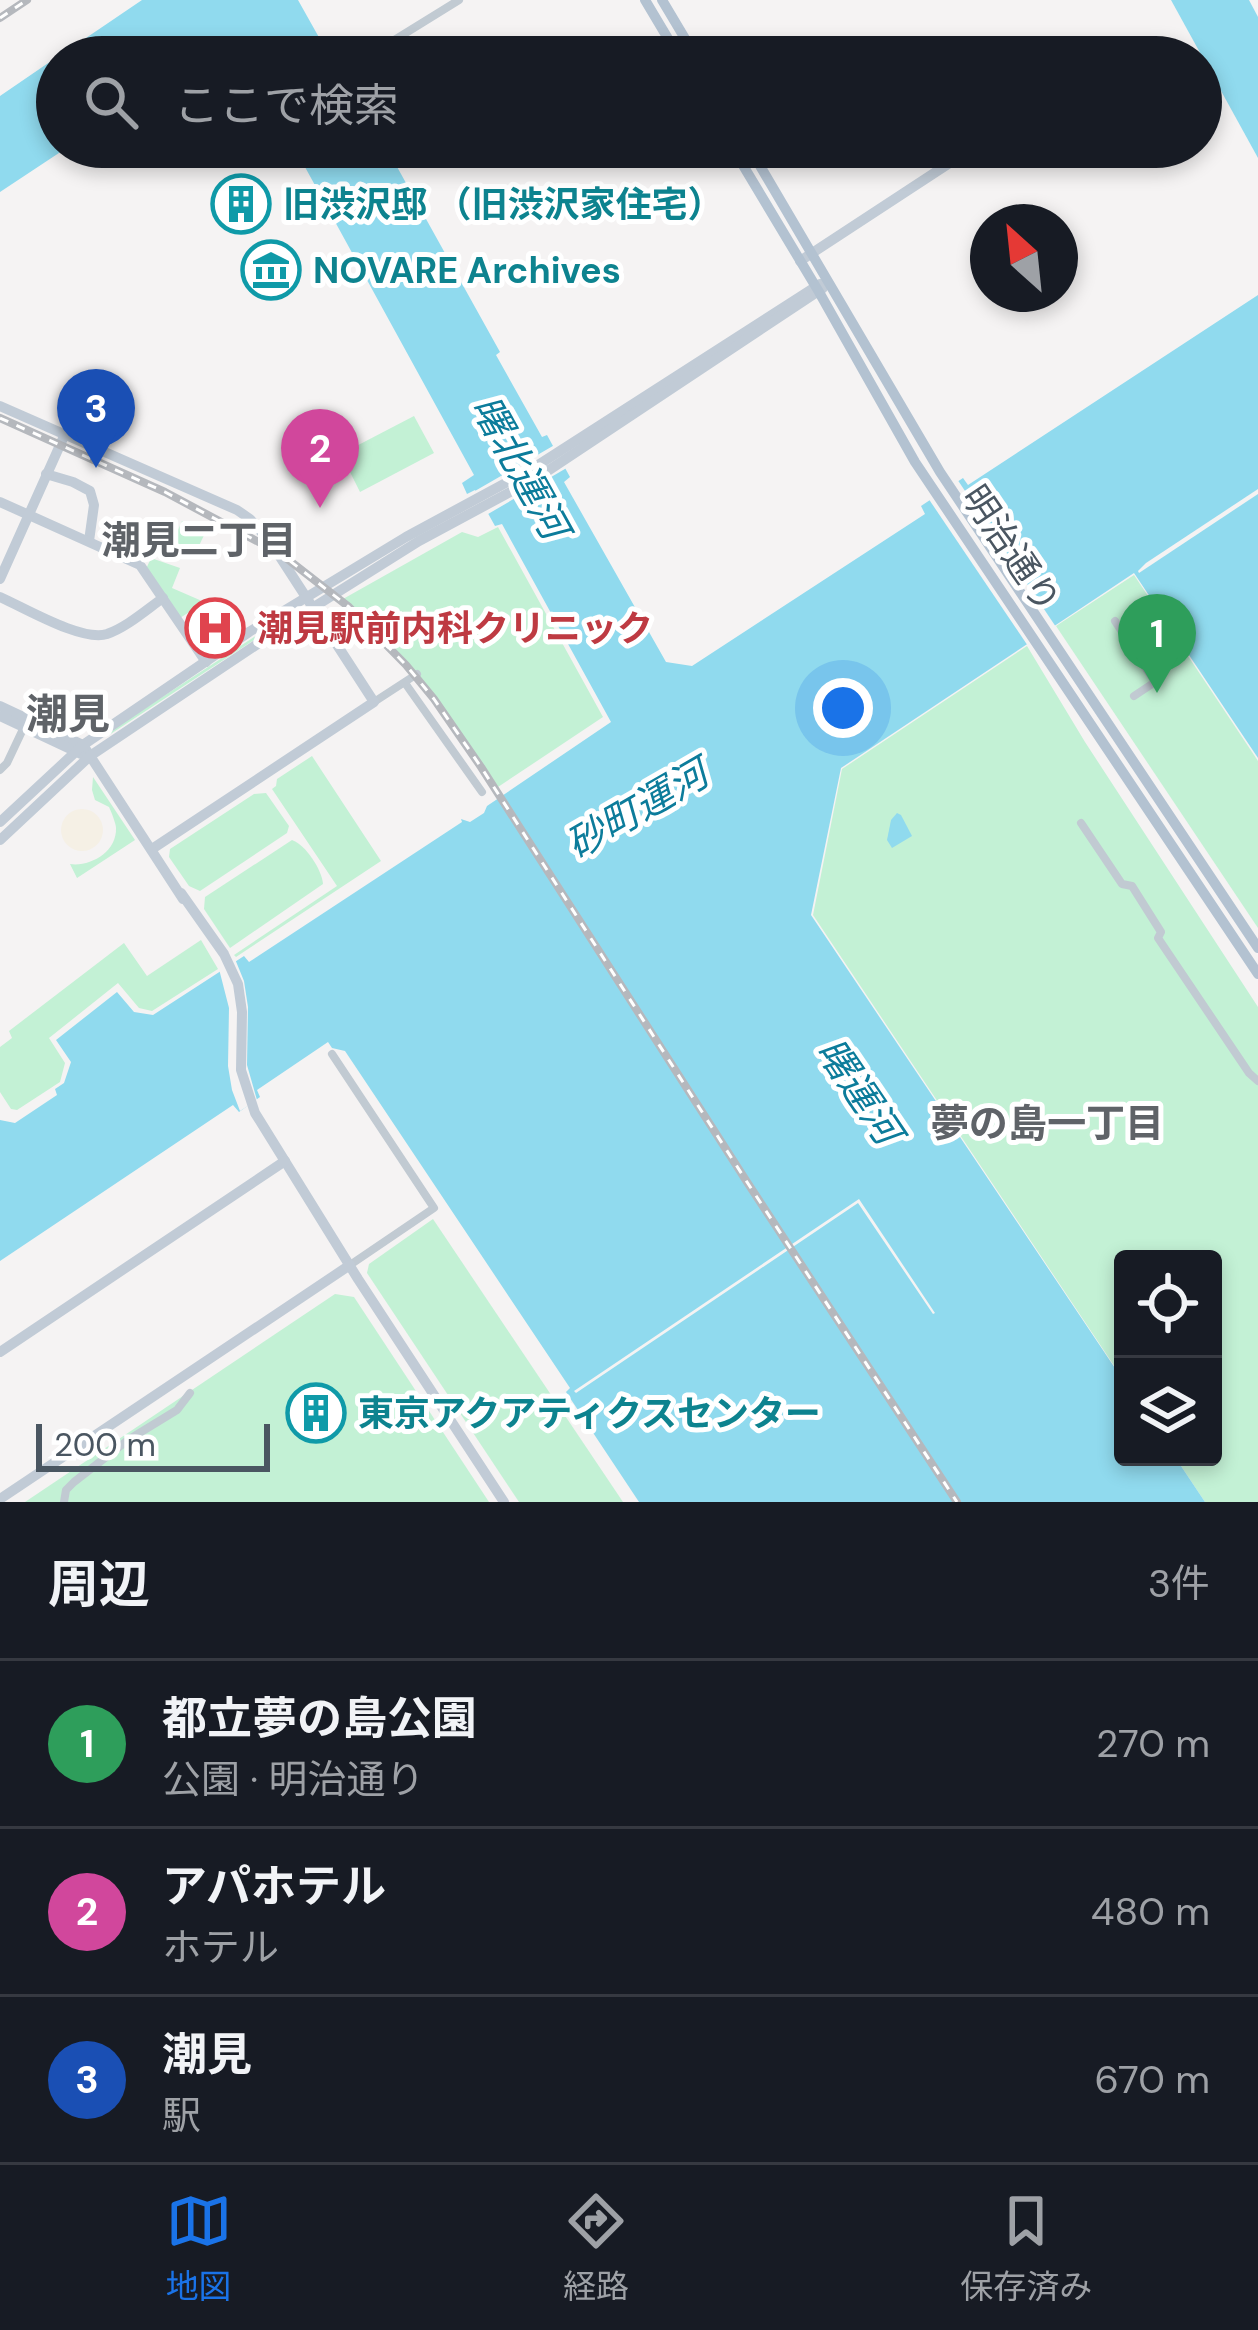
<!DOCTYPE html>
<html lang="ja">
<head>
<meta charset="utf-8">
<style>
  body { margin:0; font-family:"DM Sans","Noto Sans JP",sans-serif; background:#20242c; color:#f1f3f6 }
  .controls { position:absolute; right:36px; bottom:36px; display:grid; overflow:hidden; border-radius:12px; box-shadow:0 6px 18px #0003 }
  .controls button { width:108px; height:108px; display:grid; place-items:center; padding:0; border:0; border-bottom:3px solid #363941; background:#171b24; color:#f1f3f6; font:60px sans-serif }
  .compass { position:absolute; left:970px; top:204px; width:108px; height:108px; border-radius:50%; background:#171b24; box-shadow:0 6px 18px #0003; rotate:333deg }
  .scale { position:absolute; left:36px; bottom:30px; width:234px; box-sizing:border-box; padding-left:12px; border:6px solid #4a5661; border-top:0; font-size:33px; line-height:42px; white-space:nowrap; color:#4a5661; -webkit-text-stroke:9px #fff; paint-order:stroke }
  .you { position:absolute; left:843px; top:708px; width:42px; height:42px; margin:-30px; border:9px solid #fff; border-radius:50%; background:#1a73e8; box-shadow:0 0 0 18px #1a73e833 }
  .badge { display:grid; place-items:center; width:78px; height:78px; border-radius:50%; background:#1a73e8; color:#fff; font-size:39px; font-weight:700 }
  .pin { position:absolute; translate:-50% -99px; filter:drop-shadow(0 3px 6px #0008) }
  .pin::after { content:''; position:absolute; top:63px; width:42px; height:36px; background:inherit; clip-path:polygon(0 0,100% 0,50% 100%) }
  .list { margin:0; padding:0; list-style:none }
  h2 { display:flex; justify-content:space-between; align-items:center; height:156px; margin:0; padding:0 48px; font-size:51px }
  h2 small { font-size:39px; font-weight:400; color:#9ea1a6 }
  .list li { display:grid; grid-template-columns:78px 1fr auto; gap:36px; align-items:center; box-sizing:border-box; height:168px; padding:0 48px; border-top:3px solid #363941 }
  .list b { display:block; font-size:45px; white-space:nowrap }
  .list p { margin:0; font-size:39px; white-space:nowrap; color:#9ea1a6 }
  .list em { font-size:39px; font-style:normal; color:#9ea1a6 }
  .icon { flex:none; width:66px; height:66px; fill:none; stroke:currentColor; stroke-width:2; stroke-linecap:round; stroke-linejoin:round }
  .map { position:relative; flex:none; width:1258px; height:1502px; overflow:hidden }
  .search { position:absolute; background:#171b24; box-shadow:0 6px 18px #0003; left:36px; right:36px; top:36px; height:132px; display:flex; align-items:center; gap:30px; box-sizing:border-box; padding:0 42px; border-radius:66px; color:#9ea1a6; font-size:45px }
  .sheet { height:660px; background:#171b24 }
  nav { display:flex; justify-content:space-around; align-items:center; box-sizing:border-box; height:168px; border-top:3px solid #363941; background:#171b24; font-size:33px; color:#9ea1a6 }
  nav a { display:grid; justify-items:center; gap:6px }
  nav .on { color:#1a73e8 }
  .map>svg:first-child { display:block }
  .green { fill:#c3f1d5 }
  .sand { fill:#f5f0e5 }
  .water { fill:#90daee }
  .pier { fill:#f5f3f3 }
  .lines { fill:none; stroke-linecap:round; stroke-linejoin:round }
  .street { stroke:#c1cad2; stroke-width:8 }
  .secondary { stroke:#c1cbd6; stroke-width:10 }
  .primary { stroke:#b3c2d1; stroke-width:10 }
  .rail-casing { stroke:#b5b8bd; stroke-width:8 }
  .rail { stroke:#fff; stroke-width:3; stroke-dasharray:9; stroke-linecap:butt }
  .labels { text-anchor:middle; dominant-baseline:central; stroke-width:10; stroke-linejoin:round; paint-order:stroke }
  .culture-label { font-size:36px; font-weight:bold; fill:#0d838f; stroke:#fff; text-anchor:start }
  .street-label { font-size:36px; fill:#4a5661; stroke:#fff }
  .health-label { font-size:36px; font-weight:bold; fill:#be3a42; stroke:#fff; text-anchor:start }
  .water-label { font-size:39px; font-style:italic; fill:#0c7c9b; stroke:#fff }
  .neighbourhood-label { font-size:39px; font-weight:bold; fill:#5f6368; stroke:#fff }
  .quarter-label { font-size:42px; font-weight:bold; fill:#5f6368; stroke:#fff }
</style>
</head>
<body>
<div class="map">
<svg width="1258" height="1502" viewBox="0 0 1258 1502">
  <rect width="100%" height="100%" fill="#f5f3f3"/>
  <g class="green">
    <polygon points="414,416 434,453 360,492 341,454"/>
    <polygon points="182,521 206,531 196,552 173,541"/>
    <path d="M498,527L603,717L498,787C453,718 405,655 343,599L462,532L478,537Z"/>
    <polygon points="151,558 180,568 172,588 202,601 202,605 239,622 234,627 194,609 180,618 146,569"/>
    <polygon points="1134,575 1258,761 1258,928 1056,626"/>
    <polygon points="288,615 289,617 109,735 107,733"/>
    <polygon points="1027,646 1085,742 1258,1007 1258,1502 1205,1502 1175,1457 1213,1457 1213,1259 1123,1259 1123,1379 813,915 842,769"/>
    <polygon points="312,756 381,861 236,957 234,955 337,886 272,789 276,786 277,779"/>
    <path d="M93,777L135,840L77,878L70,864C90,867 117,852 116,828C116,824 111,811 109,807L95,800L92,790Z"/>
    <polygon points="266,793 289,826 287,833 200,891 189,886 169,857 170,849 254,794"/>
    <path d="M292,840C306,845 322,870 323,884L230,948L204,909L205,897Z"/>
    <polygon points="201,940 218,969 152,1011 139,1008 118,983 49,1038 65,1063 60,1082 17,1110 11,1109 0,1092 0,1047 12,1038 9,1031 124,943 147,976"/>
    <polygon points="433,1219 623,1502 519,1502 367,1273 369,1264"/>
    <polygon points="335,1294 354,1297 489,1502 25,1502"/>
  </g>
  <circle class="sand" cx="82" cy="830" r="21"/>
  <g class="water">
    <polygon points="142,0 298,0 330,57 244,57 233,37 203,57 58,57"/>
    <polygon points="1171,0 1249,0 1258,17 1258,158"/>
    <polygon points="57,57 57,147 68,147 0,192 0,96"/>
    <polygon points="294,147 386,147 500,352 496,355 542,437 547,435 570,477 564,482 666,662 692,666 925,514 921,506 963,478 968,485 1258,295 1258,758 1134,573 841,768 811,915 1123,1380 1123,1457 1175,1457 1205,1502 639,1502 566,1392 570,1388 345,1051 332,1048 328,1042 257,1090 260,1097 239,1112 233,1105 0,1261 0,1120 15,1123 57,1095 55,1089 64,1083 71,1062 56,1040 117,992 134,1012 153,1015 244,956 249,962 462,822 461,819 470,822 484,813 487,806 611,722 502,524 495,526 475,490 467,494 462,483 474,475"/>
    <polygon points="897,813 901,815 912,836 892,848 887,840 891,820"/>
  </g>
  <g class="pier">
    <polygon points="558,443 570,466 483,517 473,498 470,499 468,495"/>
    <polygon points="955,476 1058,630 1030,649 926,495"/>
    <polygon points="1258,489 1258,494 1139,573 1138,571 1146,563"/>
    <polygon points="235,959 244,981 248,1007 247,1065 257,1100 240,1111 232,1090 228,1066 229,1008 219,969"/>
    <polygon points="859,1199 935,1313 933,1314 858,1203 576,1393 574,1391"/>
  </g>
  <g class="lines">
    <g class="street">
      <polyline points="375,52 459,0"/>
      <polyline points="1115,621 1155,682 1134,696"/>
      <polyline points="405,683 482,792"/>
      <polyline points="374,702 417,674"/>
      <polyline points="0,770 7,763 24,727"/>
      <polyline points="1081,823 1122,884 1132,886 1161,932 1158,938 1249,1073 1258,1081"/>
      <polyline points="332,1054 434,1208 350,1265"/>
      <polyline points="64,1502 66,1490 74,1482 128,1440 177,1410 190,1393"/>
    </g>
    <g class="secondary">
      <polyline points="1111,57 1111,56"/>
      <polyline points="800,261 974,147"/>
      <polyline points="0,406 237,510 250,519 271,543 374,702 152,849"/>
      <polyline points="46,474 73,482 90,491 94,505 89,541"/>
      <polyline points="0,502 140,565 206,662"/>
      <polyline points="0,579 65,434"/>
      <path d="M0,597C25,608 82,642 107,634C127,627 146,610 163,598"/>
      <polyline points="0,706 83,745 183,899"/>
      <polyline points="0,716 81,754"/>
      <polyline points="0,822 83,745 249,632 406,537 535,467 820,284"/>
      <polyline points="0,840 90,756 298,617 419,541 540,476 823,288"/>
      <polyline points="181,893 224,954 238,984 242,1012 241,1070 255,1113 358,1279 504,1502"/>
      <polyline points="0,1352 285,1161"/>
      <polyline points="0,1499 350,1265"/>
    </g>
    <g class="primary">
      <polyline points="645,0 679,57"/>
      <polyline points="662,0 696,57"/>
      <polyline points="732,147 819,292 915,462 1258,974"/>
      <polyline points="749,147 940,472 1258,948"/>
    </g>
    <defs>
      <g id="rail">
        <polyline points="0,18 27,0"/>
        <polyline points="0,418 165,492 281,554 349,607 406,665 434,699 481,767 747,1182 957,1502"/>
      </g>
    </defs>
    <use href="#rail" class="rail-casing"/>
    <use href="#rail" class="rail"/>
  </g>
  <defs>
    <symbol id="building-ring" viewBox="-11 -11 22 22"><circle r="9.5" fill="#fff" stroke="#0f9aa8" stroke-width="1.5"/><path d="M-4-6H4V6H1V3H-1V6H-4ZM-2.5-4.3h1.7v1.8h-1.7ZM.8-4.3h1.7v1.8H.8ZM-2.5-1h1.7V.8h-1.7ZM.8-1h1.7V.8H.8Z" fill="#0f9aa8"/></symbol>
    <symbol id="museum-ring" viewBox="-11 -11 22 22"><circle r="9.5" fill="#fff" stroke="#0f9aa8" stroke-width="1.5"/><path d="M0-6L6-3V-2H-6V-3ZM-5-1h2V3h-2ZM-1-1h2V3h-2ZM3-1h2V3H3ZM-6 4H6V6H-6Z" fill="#0f9aa8"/></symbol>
    <symbol id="hospital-ring" viewBox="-11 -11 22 22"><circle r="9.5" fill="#fff" stroke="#e0444e" stroke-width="1.5"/><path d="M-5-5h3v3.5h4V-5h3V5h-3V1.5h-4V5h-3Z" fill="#e0444e"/></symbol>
  </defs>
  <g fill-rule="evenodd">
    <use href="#building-ring" x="208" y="171" width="66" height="66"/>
    <use href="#museum-ring" x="238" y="237" width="66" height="66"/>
    <use href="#hospital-ring" x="182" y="595" width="66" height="66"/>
    <use href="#building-ring" x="283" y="1380" width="66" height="66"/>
  </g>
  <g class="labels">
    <g class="culture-label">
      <text x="283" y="204">旧渋沢邸 （旧渋沢家住宅）</text>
      <text x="313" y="270">NOVARE Archives</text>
      <text x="358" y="1413">東京アクアティクスセンター</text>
    </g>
    <g class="street-label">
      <text transform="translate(1011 549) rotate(56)">明治通り</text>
    </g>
    <g class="health-label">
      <text x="257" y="628">潮見駅前内科クリニック</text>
    </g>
    <g class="water-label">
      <text transform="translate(520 467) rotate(61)">曙北運河</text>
      <text transform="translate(637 809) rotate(-30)">砂町運河</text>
      <text transform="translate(859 1091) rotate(56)">曙運河</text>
    </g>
    <g class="neighbourhood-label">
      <text x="199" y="540">潮見二丁目</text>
      <text x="1047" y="1123">夢の島一丁目</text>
    </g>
    <g class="quarter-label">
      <text x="68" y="714">潮見</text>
    </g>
  </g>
</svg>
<div class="controls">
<button><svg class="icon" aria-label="locate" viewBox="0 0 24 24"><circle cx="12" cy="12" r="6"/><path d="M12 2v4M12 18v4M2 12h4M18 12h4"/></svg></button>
<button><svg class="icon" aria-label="layers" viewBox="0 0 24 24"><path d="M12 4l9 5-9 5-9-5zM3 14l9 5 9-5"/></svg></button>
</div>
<svg class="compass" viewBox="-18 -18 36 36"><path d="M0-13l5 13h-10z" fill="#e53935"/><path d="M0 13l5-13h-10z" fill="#9ea1a6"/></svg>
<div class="scale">200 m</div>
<div class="you"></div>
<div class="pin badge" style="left:1157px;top:693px;background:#2e9e5b">1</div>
<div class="pin badge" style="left:320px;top:508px;background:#d1479c">2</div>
<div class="pin badge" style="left:96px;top:468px;background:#1a4fb4">3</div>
<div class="search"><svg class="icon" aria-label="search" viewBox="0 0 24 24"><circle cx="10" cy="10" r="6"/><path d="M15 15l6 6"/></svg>ここで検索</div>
</div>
<section class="sheet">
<h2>周辺<small>3件</small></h2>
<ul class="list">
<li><span class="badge" style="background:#2e9e5b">1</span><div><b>都立夢の島公園</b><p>公園 · 明治通り</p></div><em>270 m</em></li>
<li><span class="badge" style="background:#d1479c">2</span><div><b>アパホテル</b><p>ホテル</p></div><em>480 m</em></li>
<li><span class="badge" style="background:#1a4fb4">3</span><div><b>潮見</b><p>駅</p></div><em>670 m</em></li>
</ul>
</section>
<nav>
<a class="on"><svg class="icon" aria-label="map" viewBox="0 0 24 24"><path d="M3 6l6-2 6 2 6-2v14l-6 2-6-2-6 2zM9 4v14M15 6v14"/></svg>地図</a>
<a><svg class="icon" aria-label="directions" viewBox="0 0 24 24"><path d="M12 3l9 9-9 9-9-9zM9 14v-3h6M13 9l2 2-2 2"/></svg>経路</a>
<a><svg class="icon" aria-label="saved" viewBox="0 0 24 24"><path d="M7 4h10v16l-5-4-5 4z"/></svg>保存済み</a>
</nav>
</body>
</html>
